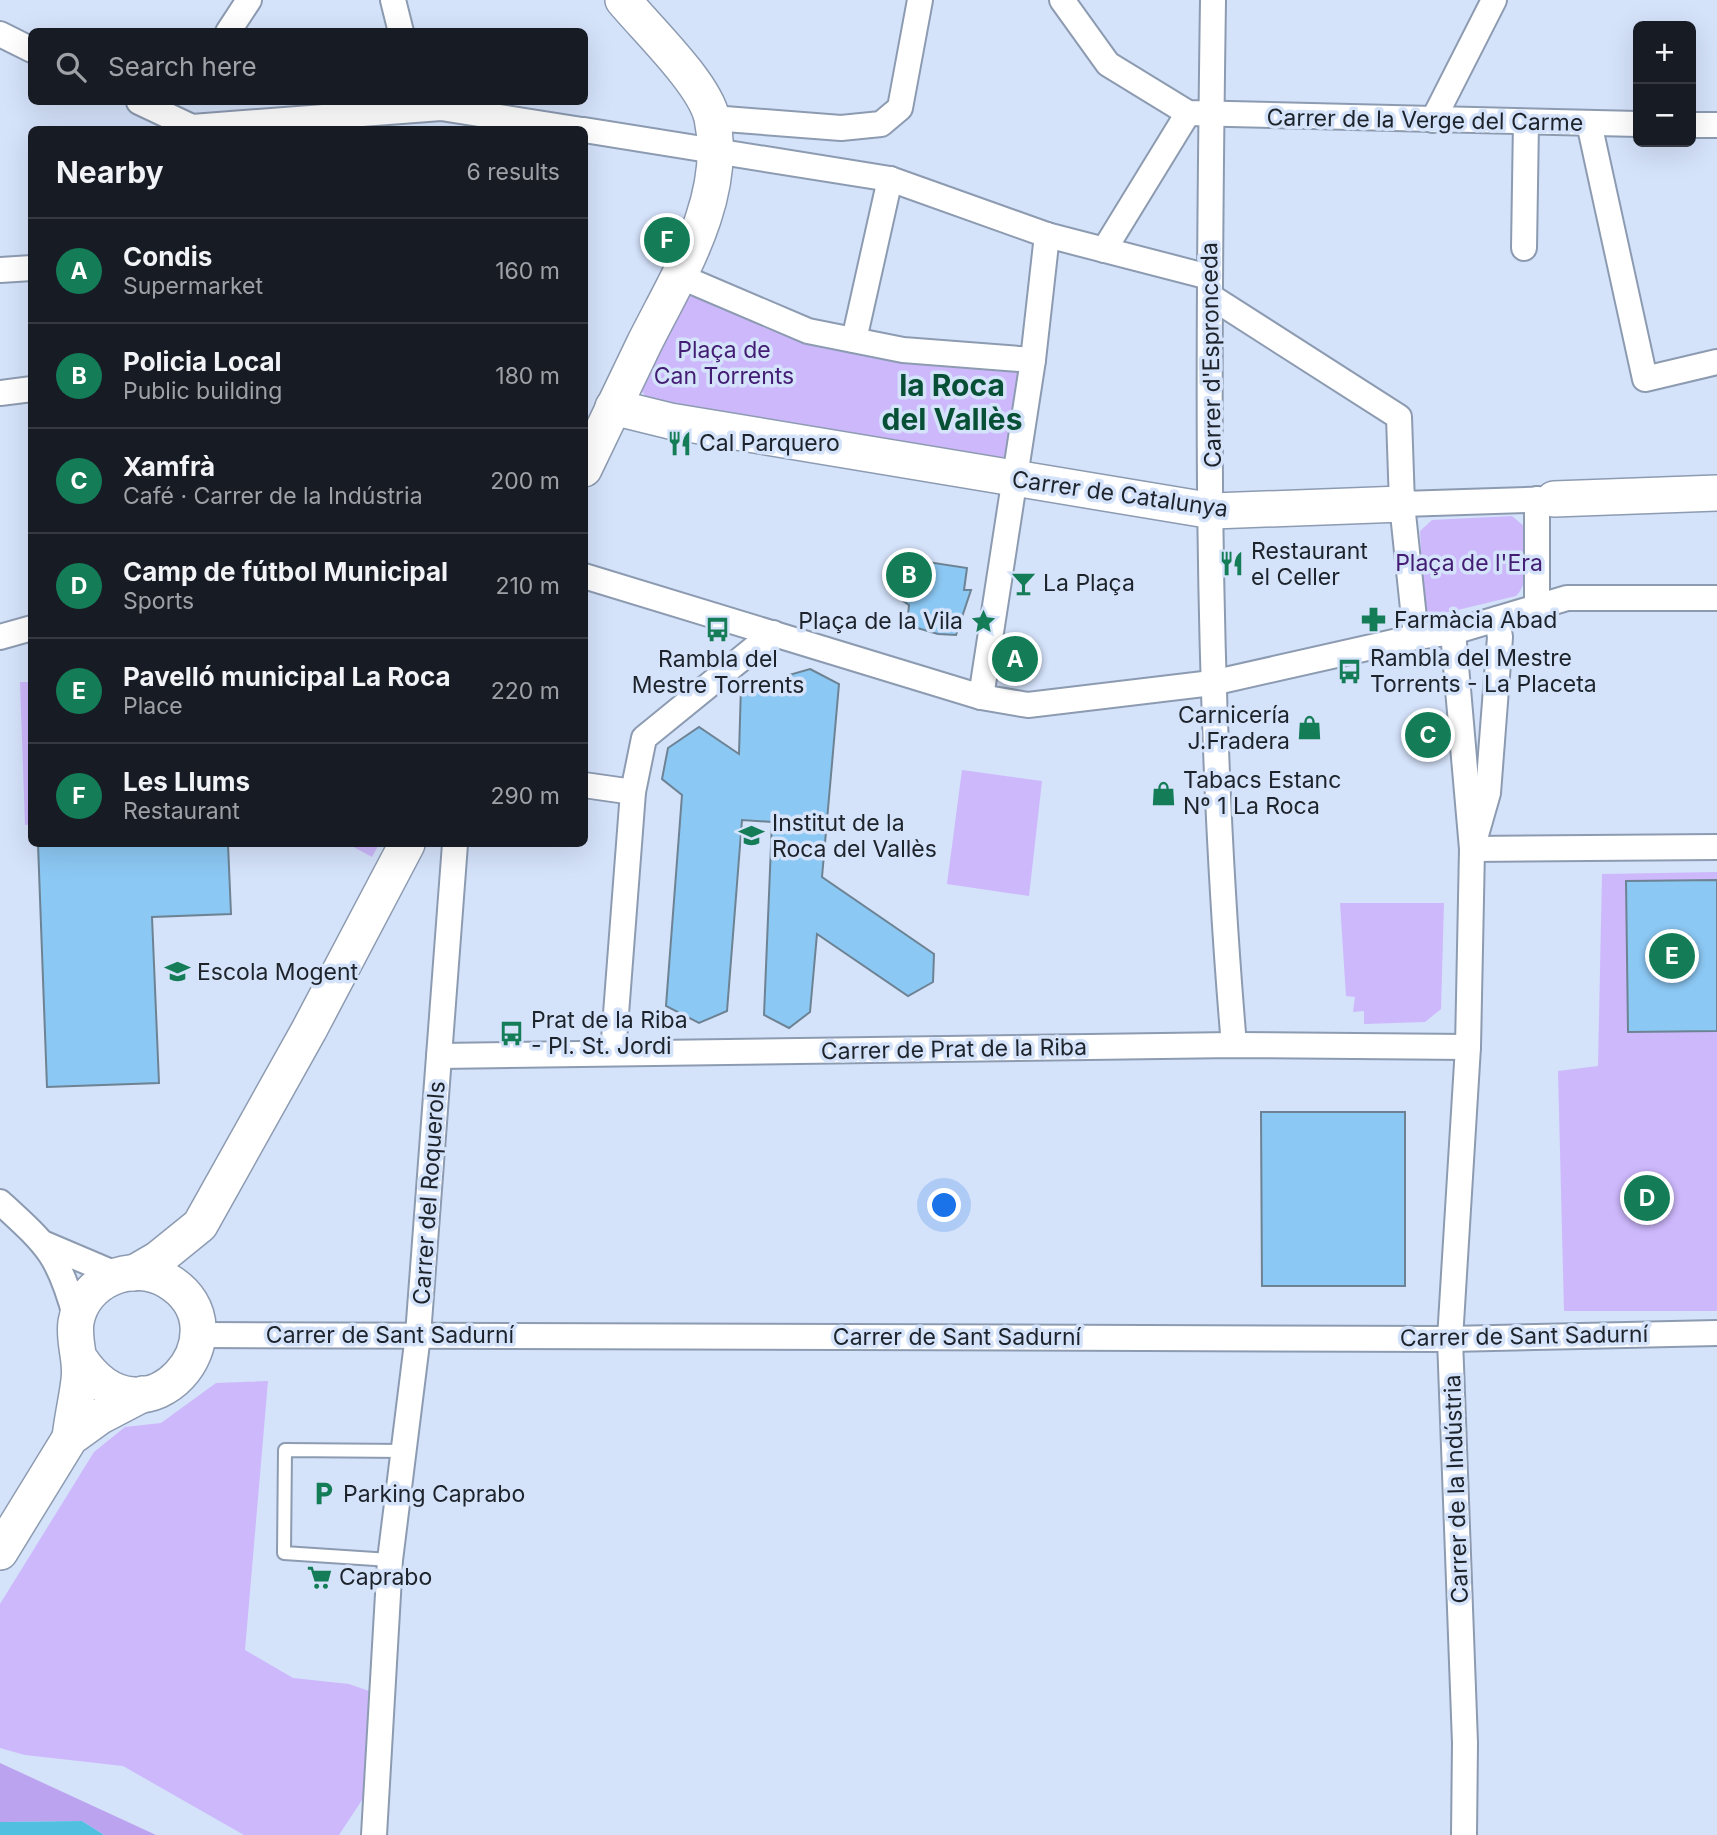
<!DOCTYPE html>
<html lang="en">
<head>
<meta charset="utf-8">
<style>
  body { margin:0; font-family:Inter,sans-serif; background:#20242c; color:#f1f3f6 }
  .controls { position:absolute; right:21px; top:21px; display:grid; overflow:hidden; border-radius:10px; box-shadow:0 7px 28px #0002 }
  .controls button { width:63px; height:63px; display:grid; place-items:center; padding:0; border:0; border-bottom:2px solid #363941; background:#171b24; color:#f1f3f6; font:35px sans-serif }
  .you { position:absolute; left:945px; top:1206px; width:24px; height:24px; margin:-18px; border:5px solid #fff; border-radius:50%; background:#1a73e8; box-shadow:0 0 0 10px #1a73e833 }
  .badge { display:grid; place-items:center; width:46px; height:46px; border-radius:50%; background:#147c57; color:#fff; font-size:23px; font-weight:700 }
  .pin { position:absolute; translate:-50% -50%; border:4px solid #fff; box-shadow:0 2px 7px #0006 }
  .list { margin:0; padding:0; list-style:none }
  h2 { display:flex; justify-content:space-between; align-items:center; height:91px; margin:0; padding:0 28px; font-size:30px }
  h2 small { font-size:23px; font-weight:400; color:#9ea1a6 }
  .list li { display:grid; grid-template-columns:46px 1fr auto; gap:21px; align-items:center; box-sizing:border-box; height:105px; padding:0 28px; border-top:2px solid #363941 }
  .list b { display:block; font-size:26px; white-space:nowrap }
  .list p { margin:0; font-size:23px; white-space:nowrap; color:#9ea1a6 }
  .list em { font-size:23px; font-style:normal; color:#9ea1a6 }
  .icon { flex:none; width:38px; height:38px; fill:none; stroke:currentColor; stroke-width:2; stroke-linecap:round; stroke-linejoin:round }
  .map { position:relative; flex:none; width:1717px; height:1835px; overflow:hidden }
  .search { position:absolute; background:#171b24; box-shadow:0 7px 28px #0002; left:28px; top:28px; width:560px; height:77px; display:flex; align-items:center; gap:18px; box-sizing:border-box; padding:0 24px; border-radius:10px; color:#9ea1a6; font-size:26px }
  .panel { position:absolute; background:#171b24; box-shadow:0 7px 28px #0002; left:28px; top:126px; width:560px; height:721px; border-radius:10px }
  .map>svg:first-child { display:block }
  .green { fill:#cdb8fc }
  .forest { fill:#bca3ef }
  .water { fill:#51bfe0 }
  .building { fill:#8cc8f4; stroke:#6d8393; stroke-width:2 }
  .lines { fill:none; stroke-linecap:round; stroke-linejoin:round }
  .lane-casing { stroke:#8d9bb1; stroke-width:16 }
  .street-casing { stroke:#8d9bb1; stroke-width:28 }
  .secondary-casing { stroke:#8d9bb1; stroke-width:38 }
  .lane { stroke:#fff; stroke-width:12 }
  .street { stroke:#fff; stroke-width:24 }
  .secondary { stroke:#fff; stroke-width:35 }
  .labels { text-anchor:middle; dominant-baseline:central; stroke-width:7; stroke-linejoin:round; paint-order:stroke }
  .street-label { font-size:23px; fill:#1d232b; stroke:#d4e2fa }
  .park-label { font-size:23px; fill:#431d73; stroke:#d4e2fa }
  .poi-label { font-size:23px; fill:#1d232b; stroke:#d4e2fa; text-anchor:start }
  .district-label { font-size:30px; font-weight:bold; fill:#075036; stroke:#d4e2fa }
</style>
</head>
<body>
<div class="map">
<svg width="1717" height="1835" viewBox="0 0 1717 1835">
  <rect width="100%" height="100%" fill="#d4e2fa"/>
  <g class="green">
    <polygon points="691,281 808,331 1028,367 1010,474 656,411 641,390"/>
    <path d="M1512,516L1525,527C1525,549 1532,580 1516,596L1428,617L1424,612L1420,531L1432,520Z"/>
    <polygon points="20,682 32,682 32,824 25,825"/>
    <polygon points="962,770 1042,781 1029,896 947,884"/>
    <polygon points="348,844 379,844 372,857"/>
    <polygon points="1717,872 1717,1311 1564,1311 1558,1071 1598,1066 1602,874"/>
    <polygon points="1340,903 1444,903 1441,1009 1425,1022 1364,1024 1364,1011 1353,1012 1355,997 1346,996"/>
    <polygon points="268,1381 245,1650 293,1678 349,1684 369,1691 364,1797 339,1835 244,1835 123,1766 25,1755 0,1748 0,1604 94,1452 125,1427 161,1423 216,1383"/>
  </g>
  <polygon class="forest" points="0,1763 156,1835 104,1835 82,1821 0,1822"/>
  <polygon class="water" points="82,1821 104,1835 0,1835 0,1822"/>
  <g class="building">
    <polygon points="908,559 967,568 964,590 971,590 956,635 938,634 907,625 909,605 903,601"/>
    <polygon points="810,669 839,684 822,877 934,954 933,982 908,996 817,934 810,1012 789,1028 764,1015 772,822 742,820 727,1011 699,1023 666,1006 682,795 662,779 668,748 699,727 739,754 741,686 786,689 789,675"/>
    <polygon points="38,844 228,844 231,914 152,917 159,1083 47,1087"/>
    <polygon points="1717,880 1717,1031 1628,1032 1626,881"/>
    <polygon points="1261,1112 1405,1112 1405,1286 1262,1286"/>
  </g>
  <g class="lines">
    <defs>
      <polyline id="lane" points="390,1560 284,1553 285,1450 405,1451"/>
      <g id="street">
        <polyline points="393,0 401,32"/>
        <polyline points="1062,0 1108,64 1188,113 1638,124"/>
        <path d="M1213,0C1208,348 1204,698 1234,1045"/>
        <polyline points="228,32 249,0"/>
        <polyline points="0,34 32,50"/>
        <polyline points="139,102 192,127 441,108 582,130"/>
        <polyline points="712,118 841,128 881,124 900,108 920,0"/>
        <polyline points="1433,120 1494,0"/>
        <polyline points="1589,123 1645,379 1717,362"/>
        <polyline points="1691,125 1717,125"/>
        <polyline points="584,130 890,179 1047,235 1209,277"/>
        <polyline points="1524,248 1526,122"/>
        <polyline points="1104,250 1188,113"/>
        <polyline points="0,270 32,268"/>
        <polyline points="679,276 808,331 903,350 1033,360"/>
        <polyline points="1210,296 1399,417 1402,504 1416,637"/>
        <polyline points="854,340 890,179"/>
        <polyline points="0,393 32,389"/>
        <polyline points="1537,499 1537,607"/>
        <polyline points="1402,504 1554,499"/>
        <polyline points="584,576 981,697 1028,705 1212,683 1416,637 1453,632 1567,598 1717,598"/>
        <polyline points="1453,632 1472,849 1468,1047 1450,1339 1465,1743 1464,1835"/>
        <polyline points="0,637 32,628"/>
        <polyline points="981,697 1033,360 1047,235"/>
        <polyline points="584,785 633,792"/>
        <polyline points="1476,835 1488,793 1500,637 1497,619"/>
        <polyline points="1472,849 1717,847"/>
        <polyline points="613,1053 633,792 644,738 773,633"/>
        <polyline points="439,1056 1234,1045 1468,1047"/>
        <path d="M0,1202C48,1246 59,1255 76,1319"/>
        <polyline points="45,1244 118,1275"/>
        <polyline points="198,1335 1450,1339 1717,1333"/>
        <polyline points="374,1835 390,1560 418,1335 455,844"/>
      </g>
      <g id="secondary">
        <polyline points="613,407 670,421 1213,511 1402,504"/>
        <path d="M584,469C604,427 624,385 644,344C678,276 729,198 712,118C704,83 647,29 623,0"/>
        <polyline points="1554,499 1717,493"/>
        <polyline points="134,1273 158,1259 200,1225 309,1030 407,844"/>
        <path d="M70,1438C72,1418 77,1399 79,1380C82,1360 73,1342 76,1322C83,1280 133,1260 168,1281C250,1330 146,1457 80,1359"/>
        <polyline points="0,1552 70,1438 99,1417 143,1394"/>
      </g>
    </defs>
    <use href="#lane" class="lane-casing"/>
    <use href="#street" class="street-casing"/>
    <use href="#secondary" class="secondary-casing"/>
    <use href="#lane" class="lane"/>
    <use href="#street" class="street"/>
    <use href="#secondary" class="secondary"/>
  </g>
  <defs>
    <symbol id="restaurant-bare" viewBox="-9 -9 18 18"><path d="M-5-6h1v4h1v-4h1v4h1v-4h1v5L-1.5 .5V6h-2V.5L-5-1ZM5-6V6H3V1.5H1.5Q1.5-4 5-6Z" fill="#147c57" stroke="#d4e2fa" stroke-width="2.5" paint-order="stroke"/></symbol>
    <symbol id="bar-bare" viewBox="-9 -9 18 18"><path d="M-6-5H6L.8 .8V4.5H3.5V6h-7V4.5H-.8V.8Z" fill="#147c57" stroke="#d4e2fa" stroke-width="2.5" paint-order="stroke"/></symbol>
    <symbol id="pharmacy-bare" viewBox="-9 -9 18 18"><path d="M-2-6h4v4h4v4h-4v4h-4v-4h-4v-4h4Z" fill="#147c57" stroke="#d4e2fa" stroke-width="2.5" paint-order="stroke"/></symbol>
    <symbol id="sight-bare" viewBox="-9 -9 18 18"><path d="M0-6L1.8-2.2L6-1.7L2.9 1.2L3.7 5.4L0 3.3L-3.7 5.4L-2.9 1.2L-6-1.7L-1.8-2.2Z" fill="#147c57" stroke="#d4e2fa" stroke-width="2.5" paint-order="stroke"/></symbol>
    <symbol id="bus-bare" viewBox="-9 -9 18 18"><path d="M-5-6H5V4H4V6H2V4H-2V6H-4V4H-5ZM-3.5-4V0h7V-4ZM-3.5 1.2v1.5H-2V1.2ZM2 1.2v1.5H3.5V1.2Z" fill="#147c57" stroke="#d4e2fa" stroke-width="2.5" paint-order="stroke"/></symbol>
    <symbol id="shop-bare" viewBox="-9 -9 18 18"><path d="M-5-2.5h2.3a2.7 3.5 0 0 1 5.4 0H5L5.5 6h-11ZM-1.5-2.5h3a1.5 2.3 0 0 0-3 0Z" fill="#147c57" stroke="#d4e2fa" stroke-width="2.5" paint-order="stroke"/></symbol>
    <symbol id="school-bare" viewBox="-9 -9 18 18"><path d="M0-5L7-2L0 1L-7-2ZM-4 1L0 2.5L4 1V4Q0 6-4 4Z" fill="#147c57" stroke="#d4e2fa" stroke-width="2.5" paint-order="stroke"/></symbol>
    <symbol id="parking-bare" viewBox="-9 -9 18 18"><path d="M-3.5-5.5H1a3.5 3.5 0 0 1 0 7H-1V5.5H-3.5ZM-1-3.4V-.6H.8a1.4 1.4 0 0 0 0-2.8Z" fill="#147c57" stroke="#d4e2fa" stroke-width="2.5" paint-order="stroke"/></symbol>
    <symbol id="supermarket-bare" viewBox="-9 -9 18 18"><path d="M-6-5.5h2.5l.6 2H6L4.5 2H-2.5L-4.4-4H-6ZM-1.5 3.2a1.3 1.3 0 1 0 .1 0ZM3 3.2a1.3 1.3 0 1 0 .1 0Z" fill="#147c57" stroke="#d4e2fa" stroke-width="2.5" paint-order="stroke"/></symbol>
  </defs>
  <g fill-rule="evenodd">
    <use href="#restaurant-bare" x="662" y="426" width="35" height="35"/>
    <use href="#restaurant-bare" x="1214" y="546" width="35" height="35"/>
    <use href="#bar-bare" x="1006" y="566" width="35" height="35"/>
    <use href="#pharmacy-bare" x="1356" y="602" width="35" height="35"/>
    <use href="#sight-bare" x="966" y="604" width="35" height="35"/>
    <use href="#bus-bare" x="700" y="612" width="35" height="35"/>
    <use href="#bus-bare" x="1332" y="654" width="35" height="35"/>
    <use href="#shop-bare" x="1292" y="710" width="35" height="35"/>
    <use href="#shop-bare" x="1146" y="776" width="35" height="35"/>
    <use href="#school-bare" x="734" y="818" width="35" height="35"/>
    <use href="#school-bare" x="160" y="954" width="35" height="35"/>
    <use href="#bus-bare" x="494" y="1016" width="35" height="35"/>
    <use href="#parking-bare" x="306" y="1476" width="35" height="35"/>
    <use href="#supermarket-bare" x="302" y="1560" width="35" height="35"/>
  </g>
  <g class="labels">
    <g class="street-label">
      <text transform="translate(1425 120) rotate(1)">Carrer de la Verge del Carme</text>
      <text transform="translate(1211 355) rotate(-91)">Carrer d'Espronceda</text>
      <text transform="translate(1120 494) rotate(8)">Carrer de Catalunya</text>
      <text transform="translate(954 1049) rotate(-1)">Carrer de Prat de la Riba</text>
      <text transform="translate(429 1193) rotate(-86)">Carrer del Roquerols</text>
      <text x="390" y="1335">Carrer de Sant Sadurní</text>
      <text transform="translate(1524 1336) rotate(-1)">Carrer de Sant Sadurní</text>
      <text x="957" y="1337">Carrer de Sant Sadurní</text>
      <text transform="translate(1456 1489) rotate(-92)">Carrer de la Indústria</text>
    </g>
    <g class="park-label">
      <text x="724" y="350">Plaça de<tspan x="724" dy="26">Can Torrents</tspan></text>
      <text x="1469" y="563">Plaça de l'Era</text>
    </g>
    <g class="poi-label">
      <text x="699" y="443">Cal Parquero</text>
      <text x="1251" y="551">Restaurant<tspan x="1251" dy="26">el Celler</tspan></text>
      <text x="1043" y="583">La Plaça</text>
      <text x="1394" y="620">Farmàcia Abad</text>
      <text x="963" y="621" text-anchor="end">Plaça de la Vila</text>
      <text x="1370" y="658">Rambla del Mestre<tspan x="1370" dy="26">Torrents - La Placeta</tspan></text>
      <text x="718" y="659" text-anchor="middle">Rambla del<tspan x="718" dy="26">Mestre Torrents</tspan></text>
      <text x="1290" y="715" text-anchor="end">Carnicería<tspan x="1290" dy="26">J.Fradera</tspan></text>
      <text x="1183" y="780">Tabacs Estanc<tspan x="1183" dy="26">Nº 1 La Roca</tspan></text>
      <text x="772" y="823">Institut de la<tspan x="772" dy="26">Roca del Vallès</tspan></text>
      <text x="197" y="972">Escola Mogent</text>
      <text x="531" y="1020">Prat de la Riba<tspan x="531" dy="26">- Pl. St. Jordi</tspan></text>
      <text x="343" y="1494">Parking Caprabo</text>
      <text x="339" y="1577">Caprabo</text>
    </g>
    <g class="district-label">
      <text x="952" y="385">la Roca<tspan x="952" dy="34">del Vallès</tspan></text>
    </g>
  </g>
</svg>
<div class="controls">
<button>+</button>
<button>−</button>
</div>
<div class="you"></div>
<div class="pin badge" style="left:1015px;top:659px">A</div>
<div class="pin badge" style="left:909px;top:575px">B</div>
<div class="pin badge" style="left:1428px;top:735px">C</div>
<div class="pin badge" style="left:1647px;top:1198px">D</div>
<div class="pin badge" style="left:1672px;top:956px">E</div>
<div class="pin badge" style="left:667px;top:240px">F</div>
<div class="search"><svg class="icon" aria-label="search" viewBox="0 0 24 24"><circle cx="10" cy="10" r="6"/><path d="M15 15l6 6"/></svg>Search here</div>
<section class="panel">
<h2>Nearby<small>6 results</small></h2>
<ul class="list">
<li><span class="badge">A</span><div><b>Condis</b><p>Supermarket</p></div><em>160 m</em></li>
<li><span class="badge">B</span><div><b>Policia Local</b><p>Public building</p></div><em>180 m</em></li>
<li><span class="badge">C</span><div><b>Xamfrà</b><p>Café · Carrer de la Indústria</p></div><em>200 m</em></li>
<li><span class="badge">D</span><div><b>Camp de fútbol Municipal</b><p>Sports</p></div><em>210 m</em></li>
<li><span class="badge">E</span><div><b>Pavelló municipal La Roca</b><p>Place</p></div><em>220 m</em></li>
<li><span class="badge">F</span><div><b>Les Llums</b><p>Restaurant</p></div><em>290 m</em></li>
</ul>
</section>
</div>
</body>
</html>
